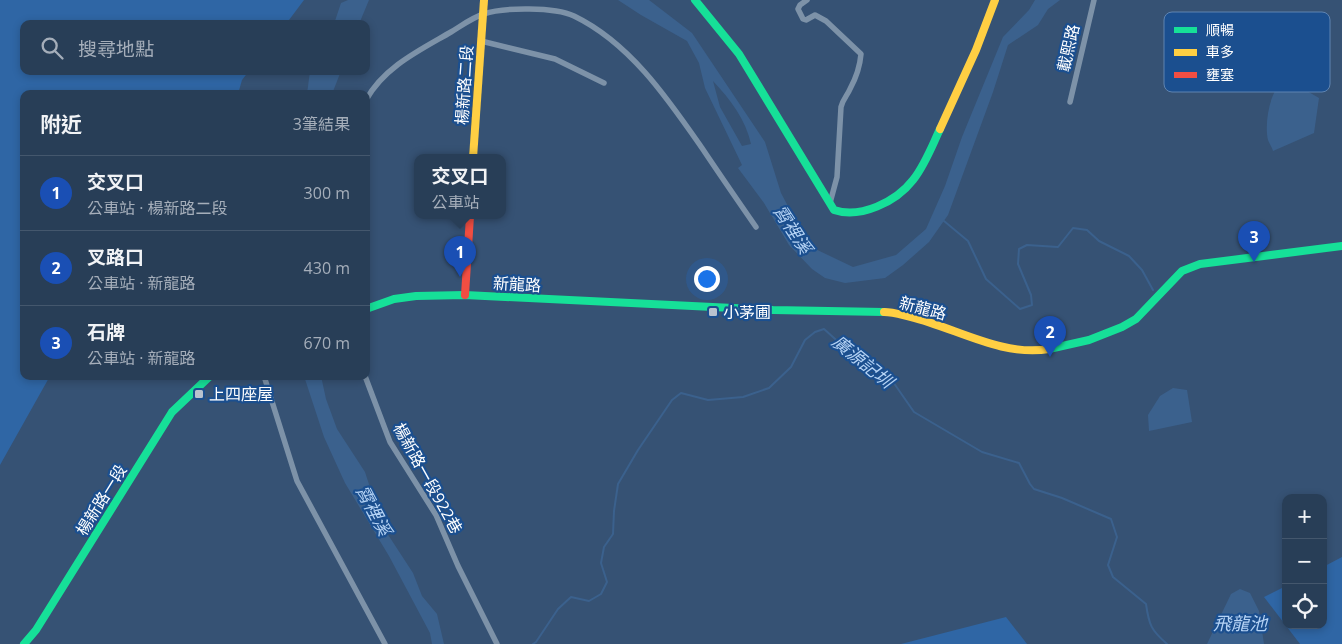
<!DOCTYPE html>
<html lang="zh-TW">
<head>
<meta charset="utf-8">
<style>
  body { margin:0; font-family:"Open Sans","Noto Sans TC",sans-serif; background:#344961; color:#f1f3f6 }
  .controls { position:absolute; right:15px; bottom:15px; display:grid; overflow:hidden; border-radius:10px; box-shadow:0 2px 8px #0003 }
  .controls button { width:45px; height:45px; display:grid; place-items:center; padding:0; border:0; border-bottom:1px solid #44576d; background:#283e57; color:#f1f3f6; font:25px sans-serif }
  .you { position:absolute; left:706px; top:278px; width:18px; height:18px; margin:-12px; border:4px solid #fff; border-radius:50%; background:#1a73e8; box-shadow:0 0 0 8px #1a73e833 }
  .badge { display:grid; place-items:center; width:32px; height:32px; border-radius:50%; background:#8abfa5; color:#fff; font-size:16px; font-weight:700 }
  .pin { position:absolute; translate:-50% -41px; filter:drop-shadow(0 1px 2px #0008) }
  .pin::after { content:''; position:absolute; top:26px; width:18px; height:15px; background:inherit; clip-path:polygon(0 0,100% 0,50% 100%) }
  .popup { position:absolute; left:414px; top:154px; width:92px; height:65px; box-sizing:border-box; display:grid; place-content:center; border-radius:10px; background:#283e57; filter:drop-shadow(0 1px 4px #0005); font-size:16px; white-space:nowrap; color:#a5aeba }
  .popup b { font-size:19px; color:#f1f3f6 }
  .popup::after { content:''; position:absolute; left:50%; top:100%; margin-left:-10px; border:10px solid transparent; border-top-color:#283e57 }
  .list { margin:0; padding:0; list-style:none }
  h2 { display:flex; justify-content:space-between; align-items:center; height:65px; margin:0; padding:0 20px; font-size:21px }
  h2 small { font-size:16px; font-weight:400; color:#a5aeba }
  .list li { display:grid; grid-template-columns:32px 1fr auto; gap:15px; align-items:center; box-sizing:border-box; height:75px; padding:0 20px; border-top:1px solid #44576d }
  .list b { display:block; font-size:19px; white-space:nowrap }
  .list p { margin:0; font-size:16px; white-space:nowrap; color:#a5aeba }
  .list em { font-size:16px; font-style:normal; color:#a5aeba }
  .icon { flex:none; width:28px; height:28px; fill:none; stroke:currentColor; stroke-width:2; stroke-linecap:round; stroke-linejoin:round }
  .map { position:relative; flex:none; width:1342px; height:644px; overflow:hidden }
  .search { position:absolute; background:#283e57; box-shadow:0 2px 8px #0003; left:20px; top:20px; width:350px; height:55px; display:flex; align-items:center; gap:12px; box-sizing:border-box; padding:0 18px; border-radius:10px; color:#a5aeba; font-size:19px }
  .panel { position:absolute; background:#283e57; box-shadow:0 2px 8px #0003; left:20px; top:90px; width:350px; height:290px; border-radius:10px }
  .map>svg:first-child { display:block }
  .green { fill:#2f66a5 }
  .water { fill:#3b618d; fill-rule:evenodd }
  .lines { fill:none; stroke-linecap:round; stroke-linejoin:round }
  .stream { stroke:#3b618d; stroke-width:2 }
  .street { stroke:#7d92a8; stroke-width:5.5 }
  .fast { stroke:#16e098; stroke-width:8 }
  .slow { stroke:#ffcf43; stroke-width:8 }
  .jam { stroke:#f24e42; stroke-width:8 }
  .poi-dot { fill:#b9c2ce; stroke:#1b4f8f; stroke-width:2 }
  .labels { text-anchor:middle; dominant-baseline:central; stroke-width:4.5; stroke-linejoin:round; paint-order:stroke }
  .street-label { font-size:16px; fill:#fff; stroke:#1b4f8f }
  .poi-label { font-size:16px; fill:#fff; stroke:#1b4f8f; text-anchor:start }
  .water-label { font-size:18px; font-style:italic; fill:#b5d3f5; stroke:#1b4f8f }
  .key { fill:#1b4f8f; stroke:#5f84b1; stroke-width:1 }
  .key-label { font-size:14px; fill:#fff }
</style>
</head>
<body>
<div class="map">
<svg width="1342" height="644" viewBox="0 0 1342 644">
  <rect width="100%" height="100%" fill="#365274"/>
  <g class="green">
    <polygon points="0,0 304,0 286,24 24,24 24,71 249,71 242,80 238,94 24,94 24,376 50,376 0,465"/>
    <polygon points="1342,557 1342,644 1300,644 1264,597 1286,586 1286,625 1323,625 1323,567"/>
    <polygon points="1006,617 1027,644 901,644"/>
  </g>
  <g class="water">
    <polygon points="348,0 369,0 359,24 334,24 341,3"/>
    <path d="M618,0H649L692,33L765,142L781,193L809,246L853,267L896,255L926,229L945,186L962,137L1003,37L1029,10L1035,0H1060L1048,9L1038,25L1008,45L993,92L948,215L929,242L903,265L885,278L845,283L825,278L812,269L789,245L764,203L738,168L742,165L705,88L699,63L687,41L641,15ZM713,81C730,99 746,120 751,144L742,146L720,107Z"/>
    <polygon points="310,71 341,71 332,94 307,94"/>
    <path d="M1286,79L1319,98L1314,133L1273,151C1272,147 1269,143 1268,140C1264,123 1270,87 1286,79Z"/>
    <polygon points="304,376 321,376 326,399 337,429 365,472 383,527 413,573 422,596 437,614 444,644 432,644 430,633 389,556 345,483 324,437"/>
    <polygon points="1173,388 1187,390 1192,422 1149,431 1148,415 1160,396"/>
    <polygon points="1240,589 1250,593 1259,611 1264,644 1207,644 1231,594"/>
  </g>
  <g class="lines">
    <g class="stream">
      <polyline points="944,221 968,241 986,279 1020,309 1032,305 1031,295 1018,264 1019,249 1027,245 1058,247 1073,228 1087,230 1099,241 1129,256 1142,270 1153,290"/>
      <path d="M533,644L536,642L558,609L571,597L589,601L601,594L607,582L601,563L604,547L613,534L614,511L618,484L638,450L672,400L681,393L708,400L743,397L769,388L791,367L805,340L815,332L824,329L864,365L891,379L914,412L982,452L1019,463L1030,484L1034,489L1062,498L1111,519L1117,537L1108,565L1113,577L1146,604C1149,625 1151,630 1167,644"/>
    </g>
    <g class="street">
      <path d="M807,0L800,5L798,9L803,19L806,20L815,15L826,21L861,54C860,66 856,78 850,89C847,96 843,99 841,107L837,177L830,203"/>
      <polyline points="481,41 555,59 604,83"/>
      <path d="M366,100C384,67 420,50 451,32C461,26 473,17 484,14C504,7 555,7 574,16C630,43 668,99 702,148C720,175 738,201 756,227"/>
      <polyline points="1070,102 1094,0"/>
      <polyline points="264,376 297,481 385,644"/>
      <polyline points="365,376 390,442 436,515 458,566 497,644"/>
    </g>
    <g class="fast">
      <path d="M695,0L739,54L834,210C860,219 896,202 913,180C925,165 932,146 940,129"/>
      <polyline points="366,309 394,299 416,296 465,295 773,310 884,312"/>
      <polyline points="1049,349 1089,340 1122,327 1136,319 1182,271 1200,264 1342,246"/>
      <polyline points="24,644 36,630 172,412 210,376"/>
    </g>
    <g class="slow">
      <polyline points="940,129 976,50 995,0"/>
      <polyline points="473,158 484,0"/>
      <path d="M884,312C893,312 902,315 911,317C956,328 1002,357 1049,349"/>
    </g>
    <polyline class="jam" points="465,295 470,216"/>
  </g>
  <g class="poi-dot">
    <rect x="708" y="307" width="10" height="10" rx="2.5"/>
    <rect x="194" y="389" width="10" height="10" rx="2.5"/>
  </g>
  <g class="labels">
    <g class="street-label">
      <text transform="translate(1068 48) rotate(-77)">載熙路</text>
      <text transform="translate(464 85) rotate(-86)">楊新路二段</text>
      <text transform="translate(517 284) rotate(3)">新龍路</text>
      <text transform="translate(923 308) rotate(15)">新龍路</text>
      <text transform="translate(428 478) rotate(61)">楊新路一段922巷</text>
      <text transform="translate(101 500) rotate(-58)">楊新路一段</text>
    </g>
    <g class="poi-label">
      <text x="723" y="312">小茅圃</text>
      <text x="209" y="394">上四座屋</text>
    </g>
    <g class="water-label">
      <text transform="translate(793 229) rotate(57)">霄裡溪</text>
      <text transform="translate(863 361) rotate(39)">廣源記圳</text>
      <text transform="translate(374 510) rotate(62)">霄裡溪</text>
      <text x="1240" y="623">飛龍池</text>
    </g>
  </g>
  <rect x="1164" y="12" width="166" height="80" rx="8" class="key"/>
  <rect x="1174" y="27" width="23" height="6" fill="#16e098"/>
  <rect x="1174" y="49" width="23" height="7" fill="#ffcf43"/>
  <rect x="1174" y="72" width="23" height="6" fill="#f24e42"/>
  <g class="key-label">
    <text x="1206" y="35">順暢</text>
    <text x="1206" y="57">車多</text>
    <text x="1206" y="80">壅塞</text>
  </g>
</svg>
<div class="controls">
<button>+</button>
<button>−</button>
<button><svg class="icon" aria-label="locate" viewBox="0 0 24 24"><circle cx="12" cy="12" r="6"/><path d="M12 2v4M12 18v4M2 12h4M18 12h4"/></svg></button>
</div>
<div class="you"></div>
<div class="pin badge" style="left:460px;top:277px;background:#1a4fb4">1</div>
<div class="popup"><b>交叉口</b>公車站</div>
<div class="pin badge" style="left:1050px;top:357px;background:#1a4fb4">2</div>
<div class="pin badge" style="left:1254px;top:262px;background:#1a4fb4">3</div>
<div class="search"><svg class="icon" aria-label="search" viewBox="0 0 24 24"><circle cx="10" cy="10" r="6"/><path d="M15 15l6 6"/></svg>搜尋地點</div>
<section class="panel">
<h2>附近<small>3筆結果</small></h2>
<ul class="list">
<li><span class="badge" style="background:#1a4fb4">1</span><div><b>交叉口</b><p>公車站 · 楊新路二段</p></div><em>300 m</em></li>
<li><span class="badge" style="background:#1a4fb4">2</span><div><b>叉路口</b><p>公車站 · 新龍路</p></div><em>430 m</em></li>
<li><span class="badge" style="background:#1a4fb4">3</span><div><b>石牌</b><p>公車站 · 新龍路</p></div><em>670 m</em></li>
</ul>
</section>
</div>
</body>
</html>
